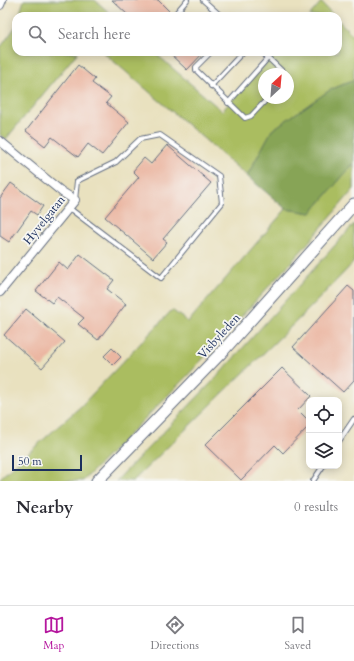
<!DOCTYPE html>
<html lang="en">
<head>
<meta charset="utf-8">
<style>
  body { margin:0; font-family:Cardo,serif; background:#f7f7f7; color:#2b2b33 }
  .controls { position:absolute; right:12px; bottom:12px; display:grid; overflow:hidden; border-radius:8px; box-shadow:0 2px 10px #0003 }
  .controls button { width:36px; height:36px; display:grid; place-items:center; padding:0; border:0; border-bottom:1px solid #e1e1e2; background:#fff; color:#2b2b33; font:20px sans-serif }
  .compass { position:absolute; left:258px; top:68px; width:36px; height:36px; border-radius:50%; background:#fff; box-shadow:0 2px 10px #0003; rotate:26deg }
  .scale { position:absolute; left:12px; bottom:10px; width:70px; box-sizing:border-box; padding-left:4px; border:2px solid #1b2f5e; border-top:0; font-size:11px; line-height:14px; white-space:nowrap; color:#1b2f5e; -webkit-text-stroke:3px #f6f6f2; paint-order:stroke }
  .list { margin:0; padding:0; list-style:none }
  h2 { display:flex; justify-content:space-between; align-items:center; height:52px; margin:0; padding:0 16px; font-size:17px }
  h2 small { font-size:13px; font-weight:400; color:#7c7c81 }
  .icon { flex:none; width:22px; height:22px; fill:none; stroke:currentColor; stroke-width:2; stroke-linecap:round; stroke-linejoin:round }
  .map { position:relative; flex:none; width:354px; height:481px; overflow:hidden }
  .search { position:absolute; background:#fff; box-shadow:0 2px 10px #0003; left:12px; right:12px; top:12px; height:44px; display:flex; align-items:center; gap:10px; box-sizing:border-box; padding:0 14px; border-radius:12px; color:#7c7c81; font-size:15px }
  .sheet { height:124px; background:#fff }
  nav { display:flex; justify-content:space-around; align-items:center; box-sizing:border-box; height:56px; border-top:1px solid #e1e1e2; background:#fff; font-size:11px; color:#7c7c81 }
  nav a { display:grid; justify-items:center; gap:2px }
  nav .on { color:#b5179e }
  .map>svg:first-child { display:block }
  .green { fill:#aabd61; stroke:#627660; fill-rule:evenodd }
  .forest { fill:#87a457; stroke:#516a5a }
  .building { fill:#ebb6a1 }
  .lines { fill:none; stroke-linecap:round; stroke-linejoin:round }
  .lane-casing { stroke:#636d80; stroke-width:6 }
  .street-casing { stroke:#636d80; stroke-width:10 }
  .secondary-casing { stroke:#636d80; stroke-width:13 }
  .lane { stroke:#fff; stroke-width:4 }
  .street { stroke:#fff; stroke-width:8 }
  .secondary { stroke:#fff; stroke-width:11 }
  .labels { text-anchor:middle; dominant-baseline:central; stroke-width:3.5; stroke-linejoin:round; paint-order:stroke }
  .street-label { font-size:12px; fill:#1b2f5e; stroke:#f6f6f2 }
</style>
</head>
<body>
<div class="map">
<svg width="354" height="481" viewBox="0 0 354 481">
  <rect width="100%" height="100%" fill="#f6f6f2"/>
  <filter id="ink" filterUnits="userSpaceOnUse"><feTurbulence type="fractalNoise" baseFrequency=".025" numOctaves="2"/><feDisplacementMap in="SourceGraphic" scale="8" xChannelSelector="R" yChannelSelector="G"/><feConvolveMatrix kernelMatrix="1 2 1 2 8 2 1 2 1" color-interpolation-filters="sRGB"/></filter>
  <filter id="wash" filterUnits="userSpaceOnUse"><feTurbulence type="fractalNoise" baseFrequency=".012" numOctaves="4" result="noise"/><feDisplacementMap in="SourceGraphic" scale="16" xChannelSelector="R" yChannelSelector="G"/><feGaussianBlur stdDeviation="0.9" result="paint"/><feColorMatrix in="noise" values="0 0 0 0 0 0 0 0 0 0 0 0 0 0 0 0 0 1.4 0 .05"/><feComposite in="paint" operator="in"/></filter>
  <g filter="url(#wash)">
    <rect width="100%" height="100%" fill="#e9e1bf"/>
    <g class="green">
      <polygon points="24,0 95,0 113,16 19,16"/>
      <polygon points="321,2 334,16 309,16"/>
      <path d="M338,20L354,36V80L330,90L272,130L247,176L103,52H154L222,111L276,52H338ZM264,74H288V98H264Z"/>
      <polygon points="16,26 16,52 78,52 6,139 0,135 0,48"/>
      <polygon points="354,163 354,189 303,249 188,375 83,481 0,481 0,478 80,407 172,310 188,322 286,209 311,213"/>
      <polygon points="354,224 354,262 313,305 133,481 116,481 215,379"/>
    </g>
    <polygon class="forest" points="354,80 354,163 311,213 286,209 247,176 272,130 330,90"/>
    <g id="blocks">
      <g class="building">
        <polygon points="112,0 158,0 174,16 129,16"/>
        <polygon points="168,52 204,52 187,70"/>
        <polygon points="78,65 95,79 92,83 111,97 106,103 129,122 102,155 88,144 78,157 52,137 45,146 26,131"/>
        <polygon points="167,145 211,183 163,239 167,242 153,258 105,217 139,177 133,171 144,158 151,164"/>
        <polygon points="11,183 43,206 37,215 31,211 9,242 0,236 0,198"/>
        <polygon points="80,254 114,280 107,289 126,304 98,340 78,324 84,318 57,297 52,303 36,291 59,262 68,270"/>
        <polygon points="348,286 354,291 354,380 343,392 293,347"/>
        <polygon points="26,309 65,342 42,368 4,335"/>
        <polygon points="112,348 121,357 113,365 104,356"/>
        <polygon points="282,368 311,396 298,410 309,421 309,426 283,453 275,445 241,480 205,445"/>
      </g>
    </g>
  </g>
  <g filter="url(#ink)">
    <use href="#blocks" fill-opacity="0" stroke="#636d80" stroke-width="1"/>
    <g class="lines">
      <defs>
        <g id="lane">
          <polyline points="203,0 221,16"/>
          <polyline points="176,13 187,0"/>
          <polyline points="211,52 196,67 196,70 245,118 251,116 268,98"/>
          <polyline points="262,52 285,74"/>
          <polyline points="211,86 243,52"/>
          <polyline points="228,103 268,58"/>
          <polyline points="69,208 161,278 222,203 219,176 160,135 140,139 116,162 77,181 75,200"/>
          <polyline points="339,441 354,419"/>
          <polyline points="313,481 323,466"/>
        </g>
        <g id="street">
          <polyline points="0,5 2,0"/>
          <polyline points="0,141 62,192 75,200 0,292"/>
        </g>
        <polyline id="secondary" points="97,481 221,353 354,204"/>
      </defs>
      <use href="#lane" class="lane-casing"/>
      <use href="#street" class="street-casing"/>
      <use href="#secondary" class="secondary-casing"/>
      <use href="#lane" class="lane"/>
      <use href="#street" class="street"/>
      <use href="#secondary" class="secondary"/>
    </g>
  </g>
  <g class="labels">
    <g class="street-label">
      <text transform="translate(44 220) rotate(-51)">Hyvelgatan</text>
      <text transform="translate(219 336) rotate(-48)">Visbyleden</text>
    </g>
  </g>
</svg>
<div class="controls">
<button><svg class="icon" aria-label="locate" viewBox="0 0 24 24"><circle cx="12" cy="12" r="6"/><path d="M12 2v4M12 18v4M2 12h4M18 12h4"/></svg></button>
<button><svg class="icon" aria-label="layers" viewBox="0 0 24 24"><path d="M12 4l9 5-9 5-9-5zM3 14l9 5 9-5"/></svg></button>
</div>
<svg class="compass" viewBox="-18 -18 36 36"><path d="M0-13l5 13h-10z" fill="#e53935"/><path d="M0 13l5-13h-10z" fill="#7c7c81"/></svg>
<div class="scale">50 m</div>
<div class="search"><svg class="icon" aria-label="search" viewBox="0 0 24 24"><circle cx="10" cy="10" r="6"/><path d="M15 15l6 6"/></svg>Search here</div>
</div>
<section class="sheet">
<h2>Nearby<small>0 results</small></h2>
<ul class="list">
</ul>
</section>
<nav>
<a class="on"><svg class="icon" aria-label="map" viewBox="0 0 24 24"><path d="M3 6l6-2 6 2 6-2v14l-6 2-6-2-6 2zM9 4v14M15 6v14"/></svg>Map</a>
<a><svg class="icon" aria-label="directions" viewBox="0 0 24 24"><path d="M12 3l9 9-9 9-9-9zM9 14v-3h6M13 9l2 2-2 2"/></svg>Directions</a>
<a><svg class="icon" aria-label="saved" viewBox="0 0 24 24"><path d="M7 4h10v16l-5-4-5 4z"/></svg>Saved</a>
</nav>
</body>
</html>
